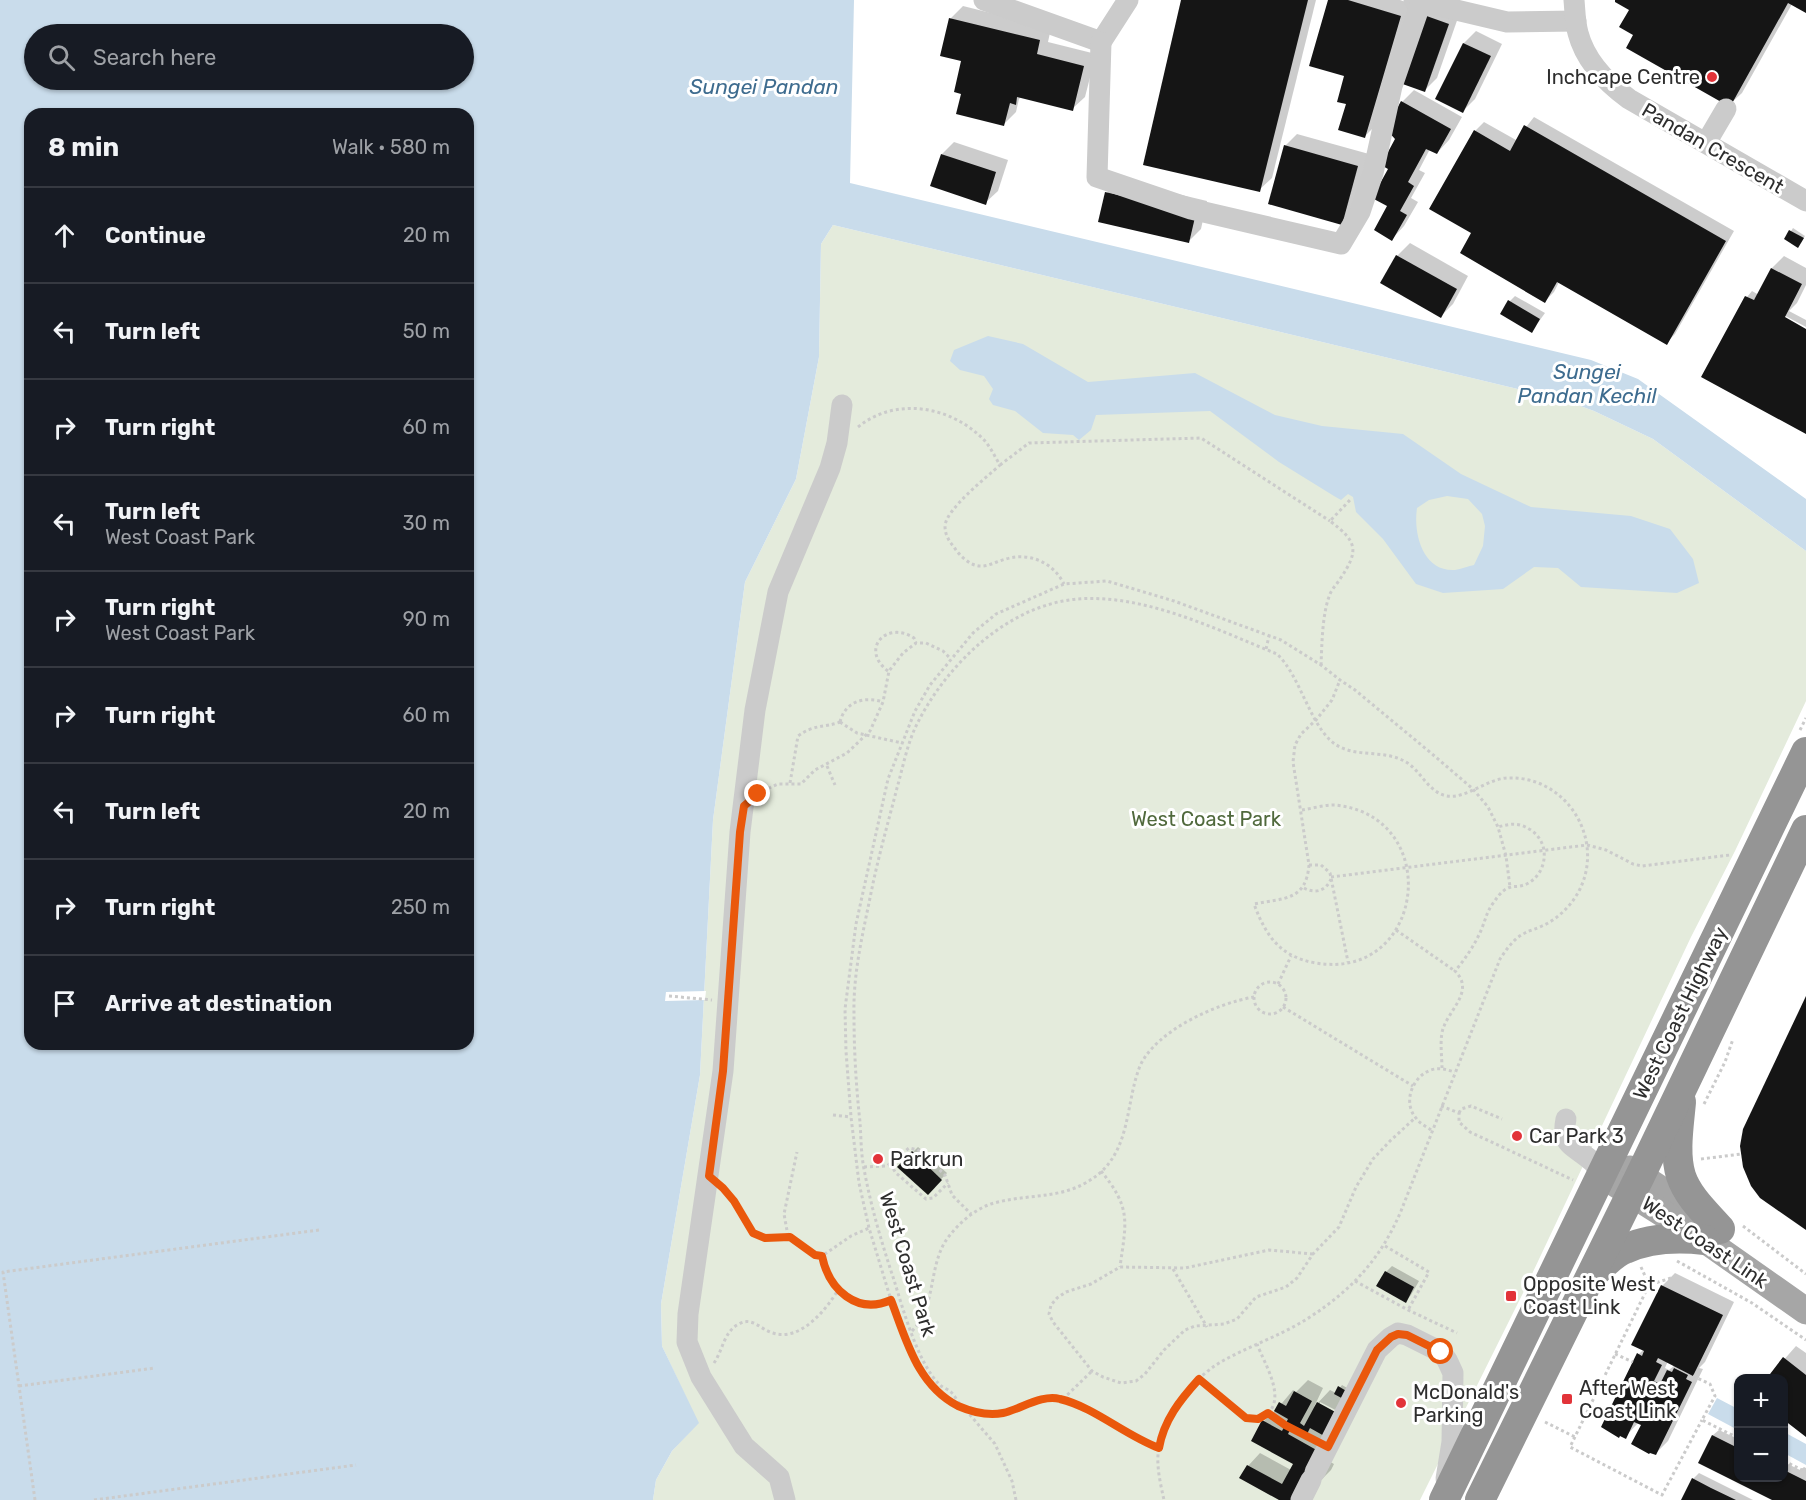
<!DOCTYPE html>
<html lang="en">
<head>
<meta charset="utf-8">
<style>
  body { margin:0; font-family:Rubik,sans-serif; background:#20242c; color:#f1f3f6 }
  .controls { position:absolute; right:18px; bottom:18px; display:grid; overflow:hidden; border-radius:12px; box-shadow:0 2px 4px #0004 }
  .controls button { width:54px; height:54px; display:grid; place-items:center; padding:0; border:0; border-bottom:2px solid #363941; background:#171b24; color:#f1f3f6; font:30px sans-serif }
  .stop { position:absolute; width:18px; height:18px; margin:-14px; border:4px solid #ea580c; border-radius:50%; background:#fff }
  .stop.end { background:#ea580c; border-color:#fff; box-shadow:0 2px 6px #0008 }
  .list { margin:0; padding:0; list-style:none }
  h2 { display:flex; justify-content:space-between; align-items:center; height:78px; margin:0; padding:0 24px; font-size:26px }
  h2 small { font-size:20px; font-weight:400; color:#9ea1a6 }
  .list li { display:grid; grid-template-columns:39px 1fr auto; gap:18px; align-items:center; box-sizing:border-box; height:96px; padding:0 24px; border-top:2px solid #363941 }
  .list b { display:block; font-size:22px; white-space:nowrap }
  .list p { margin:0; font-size:20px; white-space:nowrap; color:#9ea1a6 }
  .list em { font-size:20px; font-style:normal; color:#9ea1a6 }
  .icon { flex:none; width:33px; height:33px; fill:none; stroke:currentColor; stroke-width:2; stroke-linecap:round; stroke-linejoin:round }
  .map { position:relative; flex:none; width:1806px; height:1500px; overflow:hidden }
  .search { position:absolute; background:#171b24; box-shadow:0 2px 4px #0004; left:24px; top:24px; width:450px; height:66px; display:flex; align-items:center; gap:15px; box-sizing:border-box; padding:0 21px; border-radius:33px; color:#9ea1a6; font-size:22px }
  .panel { position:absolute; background:#171b24; box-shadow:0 2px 4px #0004; left:24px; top:108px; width:450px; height:942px; border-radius:18px }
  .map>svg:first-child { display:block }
  .green { fill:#e4ebdc }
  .water { fill:#c9dceb; fill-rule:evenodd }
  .pier { fill:#fff }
  .shadow { fill:#0003; fill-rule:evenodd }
  .building { fill:#151515 }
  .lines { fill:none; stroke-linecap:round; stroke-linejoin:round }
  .path { stroke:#cbcbcb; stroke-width:3; stroke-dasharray:3 3; stroke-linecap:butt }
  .minor { stroke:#cbcbcb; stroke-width:21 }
  .major { stroke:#a6a6a6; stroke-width:27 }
  .highway { stroke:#959595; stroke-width:30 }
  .route { stroke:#ea580c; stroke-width:8 }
  .poi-dot { fill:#e23339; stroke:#fff; stroke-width:2 }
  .labels { text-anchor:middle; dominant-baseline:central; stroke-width:6; stroke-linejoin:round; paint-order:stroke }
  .poi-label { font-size:20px; fill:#2e2e2e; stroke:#fff; text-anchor:start }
  .street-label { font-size:20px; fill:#2e2e2e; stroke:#fff }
  .park-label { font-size:20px; fill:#50693c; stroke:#fff }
  .water-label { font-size:21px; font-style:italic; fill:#3e6c8f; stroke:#fff }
</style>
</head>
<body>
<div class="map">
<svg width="1806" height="1500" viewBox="0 0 1806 1500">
  <rect width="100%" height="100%" fill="#fff"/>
  <polygon class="green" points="833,225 1564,400 1594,411 1653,439 1806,551 1806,701 1735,851 1691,937 1524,1291 1420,1500 653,1500 656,1480 672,1451 698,1423 662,1346 661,1304 700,1075 713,820 745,582 796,479 819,357 821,244"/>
  <g class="water">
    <path d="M0,0H854L850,183L1591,360L1638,379L1806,499V551L1653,439L1594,411L1564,400L833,225L821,244L819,357L796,479L745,582L713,820L700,1075L661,1304L662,1346L699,1423L672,1451L656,1480L653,1500H0ZM34,34H464V80H34ZM30,114H468V1044H30Z"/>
    <path d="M988,336L1023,344L1088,382L1195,373L1275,415L1322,426L1403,434L1461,474L1531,507L1631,516L1670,529L1693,559L1699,583L1677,593L1581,587L1558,568L1534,567L1503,589L1443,593L1416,584L1383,539L1356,512L1353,497L1348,494L1341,500L1334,496L1279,462L1210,411L1096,415L1091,430L1079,440L1073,435L1043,433L1015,411L993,405L989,399L993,389L984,376L960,370L950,361L954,350ZM1447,496L1468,499L1482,514L1485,526L1483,546L1474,565C1469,566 1461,569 1455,570C1423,572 1413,534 1417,508L1429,500Z"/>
    <polygon points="1717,1398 1738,1409 1738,1430 1708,1414"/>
    <polygon points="1784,1432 1806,1444 1806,1465 1784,1453"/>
  </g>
  <polygon class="pier" points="706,991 705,1000 665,1001 666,992"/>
  <g class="shadow">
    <polygon points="1183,0 1316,0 1272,178 1259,190"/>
    <polygon points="1329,0 1400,0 1412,4 1377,124 1365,136 1348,103 1346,75"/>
    <polygon points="1617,0 1806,0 1806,12 1792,4 1742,93 1729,105 1635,35 1631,10"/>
    <polygon points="1434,3 1460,12 1437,78 1425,90 1422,15"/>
    <polygon points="963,6 1051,28 1048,42 1096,54 1085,97 1072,109 1022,96 1019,99 1016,112 1004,124 962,92 963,60 951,18"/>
    <polygon points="1476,31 1502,44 1475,99 1463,111 1437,99 1464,43"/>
    <polygon points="1414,90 1462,117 1449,140 1437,153 1430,149 1419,170 1425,173 1411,198 1418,202 1404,226 1392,239 1389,205 1390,168 1402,102"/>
    <polygon points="1534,117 1734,231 1675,334 1666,343 1559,282 1554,292 1545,301 1473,232 1475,131 1484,122 1516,140"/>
    <polygon points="1297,134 1369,154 1354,211 1342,223 1285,146"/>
    <polygon points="954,142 1008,160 998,191 985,203 942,154"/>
    <polygon points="1119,180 1207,201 1201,229 1189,241 1107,193"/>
    <polygon points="1793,228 1805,236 1800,243 1786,239"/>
    <polygon points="1410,243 1468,276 1453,304 1441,316 1382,283 1397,256"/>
    <polygon points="1784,256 1806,268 1806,285 1797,303 1789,311 1806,320 1806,327 1754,299 1753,302 1806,330 1806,432 1747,297 1752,291 1759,295 1772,268"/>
    <polygon points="1515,296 1545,313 1532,331 1510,301"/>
    <polygon points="918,1147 947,1173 928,1193 899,1166"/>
    <polygon points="1392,1266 1419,1281 1411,1295 1406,1301 1386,1272"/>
    <path d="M1675,1273L1734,1302L1705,1362L1699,1368L1703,1369L1668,1441L1655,1454L1643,1424L1639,1422L1625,1437L1639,1354L1644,1349L1633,1344L1662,1286ZM1668,1361L1675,1365L1669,1370L1665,1368Z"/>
    <polygon points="1796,1346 1806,1353 1806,1435 1784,1418 1784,1378 1768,1378"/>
    <polygon points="1308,1380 1323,1388 1314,1407 1330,1390 1336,1393 1342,1385 1354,1392 1343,1414 1320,1402 1320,1405 1341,1417 1321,1457 1334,1464 1331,1470 1319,1482 1282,1500 1248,1466 1260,1453 1291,1470 1295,1463 1253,1440 1264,1421 1277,1409 1293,1390 1296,1392"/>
    <polygon points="1719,1430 1738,1439 1738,1478 1784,1478 1784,1462 1800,1470 1804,1467 1806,1468 1806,1500 1775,1500 1700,1463 1713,1435"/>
    <polygon points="1699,1473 1753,1500 1683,1500 1693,1479"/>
  </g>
  <g class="building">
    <polygon points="1181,0 1308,0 1260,192 1143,165"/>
    <polygon points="1328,0 1348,0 1401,16 1365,138 1338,130 1346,104 1337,102 1344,76 1309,66"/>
    <polygon points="1615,0 1806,0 1806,13 1788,3 1730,107 1626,48 1633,35 1619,27 1629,10 1615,2"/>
    <polygon points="1421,14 1449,24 1425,92 1397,82"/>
    <polygon points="949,18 1040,40 1037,54 1084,66 1073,111 1017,97 1016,105 1010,103 1004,126 956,114 961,94 954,92 961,61 940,56"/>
    <polygon points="1463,43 1491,56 1463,113 1435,99"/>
    <polygon points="1401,101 1451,129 1437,154 1426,149 1408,182 1414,186 1400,211 1407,215 1392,241 1374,230 1387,206 1372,198 1388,169 1381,165 1395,139 1386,129"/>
    <polygon points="1524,125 1726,241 1667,345 1557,282 1545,303 1460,253 1471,233 1429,209 1474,130 1510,151"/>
    <polygon points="1284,145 1358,166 1342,225 1268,204"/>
    <polygon points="941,154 996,172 986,205 930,186"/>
    <polygon points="1105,192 1196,213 1189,243 1098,222"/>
    <polygon points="1789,230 1804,238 1798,248 1784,239"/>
    <polygon points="1396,255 1457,289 1441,318 1380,283"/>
    <polygon points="1771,268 1802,284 1785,317 1806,329 1806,434 1701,377 1745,296 1754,300"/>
    <polygon points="1508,300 1540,319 1532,333 1500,314"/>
    <polygon points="1806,996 1806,1230 1760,1198 1751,1186 1743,1167 1740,1146 1743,1129"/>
    <polygon points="912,1151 942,1180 928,1195 897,1167"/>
    <polygon points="1385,1271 1414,1287 1406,1303 1376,1286"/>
    <polygon points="1661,1285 1723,1315 1693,1376 1658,1358 1656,1362 1662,1365 1654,1381 1660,1384 1667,1370 1672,1372 1674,1368 1688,1375 1686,1379 1692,1382 1656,1455 1650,1453 1649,1454 1631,1444 1641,1425 1634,1422 1626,1439 1620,1436 1619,1438 1601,1427 1637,1353 1642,1356 1644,1351 1631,1345"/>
    <polygon points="1783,1357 1806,1375 1806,1437 1784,1420 1784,1378 1767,1378"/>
    <polygon points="1338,1386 1353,1395 1349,1402 1334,1394"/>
    <polygon points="1294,1391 1312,1401 1300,1423 1304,1426 1317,1402 1339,1414 1326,1437 1310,1428 1307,1434 1292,1426 1288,1434 1320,1452 1293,1500 1279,1500 1239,1478 1247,1465 1282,1484 1293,1464 1251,1441 1262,1420 1282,1431 1288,1419 1274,1411 1279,1402 1286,1406"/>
    <polygon points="1712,1435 1738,1448 1738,1478 1784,1478 1784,1470 1806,1481 1806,1500 1772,1500 1698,1463"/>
    <polygon points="1692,1478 1711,1488 1736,1500 1681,1500"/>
  </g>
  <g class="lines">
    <g class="path">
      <path d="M858,427C896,396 952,406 985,441C991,448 995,457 1000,465C987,477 946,509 945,526C945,535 949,541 954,547C959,555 969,565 979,566C988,567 997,561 1006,559C1029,552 1053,562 1064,584"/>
      <polyline points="1000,465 1029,443 1201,438 1330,521"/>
      <polyline points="1266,649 1269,636"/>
      <path d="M1321,665C1322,644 1322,614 1330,594C1332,589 1337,584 1340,579C1359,551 1358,542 1330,521L1350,500"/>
      <path d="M888,671C859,649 887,620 914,638L916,643"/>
      <polyline points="840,722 857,733 902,743"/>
      <path d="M840,722C845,701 865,696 883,702"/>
      <polyline points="1800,730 1806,718"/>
      <polyline points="827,766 835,785"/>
      <path d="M790,783L798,736C814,724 824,728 840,722"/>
      <polyline points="763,791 778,784 801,784 815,770 847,753 870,731 883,702 889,671 903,653 916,643 926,643 943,651 951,659"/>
      <path d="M1302,810C1315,808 1329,803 1342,806C1444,823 1423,981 1316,963C1280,957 1266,936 1254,904C1284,898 1306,901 1309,865L1293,762L1295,745L1301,734L1316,720L1332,700L1340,680"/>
      <polyline points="1309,865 1321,865 1330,873 1348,962"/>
      <polyline points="1331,877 1587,845 1606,850 1633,864 1642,866 1730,855"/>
      <path d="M1304,888C1315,894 1326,891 1331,879"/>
      <polyline points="1396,930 1455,971"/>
      <circle cx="1270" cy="998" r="16"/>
      <polyline points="1278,984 1291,956"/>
      <polyline points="669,996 712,1000"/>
      <polyline points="1283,1007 1413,1086"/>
      <path d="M1442,1068C1442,1056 1439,1037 1444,1026C1452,1007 1474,990 1455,971C1466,958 1476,943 1482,928C1486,918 1487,911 1494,902C1498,896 1503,889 1511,887C1514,886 1517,887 1520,886C1536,883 1546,867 1544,851C1543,842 1537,833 1529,829C1518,822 1509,824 1498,827"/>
      <polyline points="1704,1104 1725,1062 1733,1039"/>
      <polyline points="1441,1106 1459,1113 1459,1122 1470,1132 1573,1180"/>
      <polyline points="1459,1113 1461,1109 1471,1106 1502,1119"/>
      <polyline points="833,1115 851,1117"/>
      <path d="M1431,1130C1427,1127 1419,1123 1416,1118C1402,1102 1413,1076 1431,1070C1440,1067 1447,1070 1455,1072"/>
      <polyline points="1701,1159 1741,1154"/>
      <polyline points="890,1164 896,1173 926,1199 933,1198 948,1183"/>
      <polyline points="864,1167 887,1166 909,1148 918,1150 945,1175 952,1195 971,1214"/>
      <path d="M1101,1171C1132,1209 1126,1222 1120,1267"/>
      <polyline points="724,1189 740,1211 749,1229 756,1235 765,1238 790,1237 815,1255 822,1256 851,1236 869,1228"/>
      <polyline points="1743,1226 1806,1274"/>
      <polyline points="788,1236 784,1214 797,1152"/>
      <polyline points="1385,1246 1429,1272 1408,1310"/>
      <polyline points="1313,1254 1269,1250 1185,1268 1120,1267 1091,1284 1066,1292 1057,1298 1051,1305 1049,1314 1053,1322 1092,1371 1103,1377 1121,1383 1136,1381 1145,1374 1164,1350 1185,1330 1195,1326 1224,1324 1237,1319 1256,1297 1286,1287 1297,1278 1313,1254 1339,1227 1356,1187 1373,1159 1390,1141 1415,1118"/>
      <path d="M822,1256C829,1290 857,1315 891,1300"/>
      <polyline points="1677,1261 1752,1303 1806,1340"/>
      <polyline points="1641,1267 1649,1285"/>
      <polyline points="1173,1269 1207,1327"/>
      <polyline points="1671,1278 1649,1285 1570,1447 1662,1495 1702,1420"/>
      <polyline points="1355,1281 1408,1310 1457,1333"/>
      <path d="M912,1331C938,1305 927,1262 950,1235C962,1220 979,1206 998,1202C1036,1193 1069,1200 1101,1172C1131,1144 1126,1101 1140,1066C1156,1030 1218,1003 1254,997"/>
      <polyline points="1615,1354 1633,1362"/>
      <path d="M714,1363C723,1350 724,1331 739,1324C752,1316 761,1330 773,1333C800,1342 826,1310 838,1290"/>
      <polyline points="1693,1376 1710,1384 1715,1396 1702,1420 1738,1438"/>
      <path d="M1199,1379C1212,1390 1231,1411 1246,1417C1252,1420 1258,1419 1264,1416C1289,1401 1264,1363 1257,1344"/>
      <polyline points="19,1386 155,1368"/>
      <polyline points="1063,1399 1092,1371"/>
      <polyline points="1268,1413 1285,1425 1313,1439"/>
      <polyline points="1545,1422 1575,1437"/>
      <path d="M1159,1448C1134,1439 1111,1423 1087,1411C1078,1406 1067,1399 1056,1398C1029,1397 1010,1419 977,1412C975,1412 965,1409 964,1408C959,1405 956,1397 951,1392C948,1389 943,1388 940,1385C918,1364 903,1309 894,1280C882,1244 871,1207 864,1169C861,1154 861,1137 860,1122C856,1086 854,1050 854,1014C853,973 863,933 871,893C878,858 888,823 897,788C903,767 907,744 917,724C945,668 1000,613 1063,601C1133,588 1213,628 1277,654C1302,677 1311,733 1340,747C1360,757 1386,750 1406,762C1421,771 1429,793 1447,796C1466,799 1487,779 1507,778C1565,775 1605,837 1580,889C1572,905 1558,919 1542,926C1536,929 1530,930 1525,933C1514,938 1506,950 1500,959L1401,1211C1381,1258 1353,1289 1310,1317C1284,1334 1255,1344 1228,1358C1193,1376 1161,1415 1158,1455C1157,1470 1161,1486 1164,1500"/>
      <polyline points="1784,1461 1806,1472"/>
      <polyline points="35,1500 3,1272 319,1230"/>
      <polyline points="94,1500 356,1465"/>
      <polyline points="1016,1500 1012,1481 995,1444 964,1408 947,1399 934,1387 912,1355 891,1300 869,1228 859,1183 851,1117 846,1051 845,1009 856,924 888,779 915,711 930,685 973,633 996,614 1064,584 1107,581 1174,601 1281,640 1321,665 1340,680 1355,690 1431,753 1473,789 1488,807 1498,827 1506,856 1510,887"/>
    </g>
    <g class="minor">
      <polyline points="984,0 1101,42 1128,0"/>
      <polyline points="1414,0 1507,22 1576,21"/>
      <path d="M1574,0C1575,11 1575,22 1578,33C1585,60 1607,83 1629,99L1806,201"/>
      <polyline points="1101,42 1097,177 1191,209 1341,244 1360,212 1373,173 1392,86 1421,2"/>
      <polyline points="1706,143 1726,109"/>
      <path d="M1566,1119C1565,1124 1564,1133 1566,1138C1569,1149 1594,1156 1602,1175"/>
      <polyline points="1315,1472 1377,1350 1391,1337 1398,1333 1407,1335 1441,1352 1447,1360 1453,1373 1452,1442 1446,1479"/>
      <polyline points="785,1500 779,1477 744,1446 701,1377 687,1342 688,1314 723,1071 740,832 755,710 778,592 830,468 837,443 842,405"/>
      <polyline points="1301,1500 1311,1480"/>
    </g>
    <g class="major">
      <polyline points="1630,1169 1698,1214"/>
      <polyline points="1602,1175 1705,1240 1806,1311"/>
    </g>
    <g class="highway">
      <path d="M1681,1102C1679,1125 1674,1154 1681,1176C1688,1197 1706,1213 1720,1229"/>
      <path d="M1594,1273C1604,1264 1613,1254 1625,1249C1649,1238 1679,1237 1705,1240"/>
      <polyline points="1444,1500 1806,752"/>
      <polyline points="1480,1500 1640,1176 1806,830"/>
    </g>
  </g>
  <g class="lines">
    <path class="route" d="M758,794L744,806L740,832L723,1071L709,1176L723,1188L734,1201L753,1233L765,1238L790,1237L815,1255L822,1256C829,1290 857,1315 891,1300C906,1339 917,1385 958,1406C972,1412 988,1416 1003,1413C1021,1409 1042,1394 1060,1399C1094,1407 1126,1436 1159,1448C1164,1420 1180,1400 1199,1379L1246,1418L1258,1419L1268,1413L1285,1425L1328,1447L1377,1350L1391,1337L1398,1334L1407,1335L1441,1352"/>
  </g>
  <g class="poi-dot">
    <circle cx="1712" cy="77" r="6"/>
    <circle cx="1517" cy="1136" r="6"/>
    <circle cx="878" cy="1159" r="6"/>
    <rect x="1505" y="1290" width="12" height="12" rx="3"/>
    <rect x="1561" y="1393" width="12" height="12" rx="3"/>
    <circle cx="1401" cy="1403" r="6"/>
  </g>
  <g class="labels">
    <g class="poi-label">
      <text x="1700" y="77" text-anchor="end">Inchcape Centre</text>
      <text x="1529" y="1136">Car Park 3</text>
      <text x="890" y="1159">Parkrun</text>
      <text x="1523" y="1284">Opposite West<tspan x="1523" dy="23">Coast Link</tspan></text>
      <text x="1579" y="1388">After West<tspan x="1579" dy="23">Coast Link</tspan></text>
      <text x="1413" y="1392">McDonald's<tspan x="1413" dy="23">Parking</tspan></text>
    </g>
    <g class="street-label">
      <text transform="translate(1713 148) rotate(30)">Pandan Crescent</text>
      <text transform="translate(1680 1013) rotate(-64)">West Coast Highway</text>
      <text transform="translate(1705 1242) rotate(34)">West Coast Link</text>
      <text transform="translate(908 1264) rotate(73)">West Coast Park</text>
    </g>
    <g class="park-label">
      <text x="1206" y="819">West Coast Park</text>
    </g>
    <g class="water-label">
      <text x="764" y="86">Sungei Pandan</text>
      <text x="1587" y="371">Sungei<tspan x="1587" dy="24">Pandan Kechil</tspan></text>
    </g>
  </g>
</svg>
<div class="controls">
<button>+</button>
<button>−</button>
</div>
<div class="stop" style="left:1441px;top:1352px"></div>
<div class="stop end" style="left:758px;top:794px"></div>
<div class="search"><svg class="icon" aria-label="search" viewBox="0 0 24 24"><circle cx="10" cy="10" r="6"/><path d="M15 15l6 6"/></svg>Search here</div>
<section class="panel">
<h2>8 min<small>Walk · 580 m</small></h2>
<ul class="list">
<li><svg class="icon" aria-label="ahead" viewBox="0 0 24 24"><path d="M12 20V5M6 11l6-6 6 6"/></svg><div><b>Continue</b></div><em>20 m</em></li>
<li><svg class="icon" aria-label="left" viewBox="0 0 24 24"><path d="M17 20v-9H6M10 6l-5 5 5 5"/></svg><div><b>Turn left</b></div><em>50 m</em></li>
<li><svg class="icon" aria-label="right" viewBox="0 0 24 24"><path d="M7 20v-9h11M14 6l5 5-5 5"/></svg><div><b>Turn right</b></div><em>60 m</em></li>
<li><svg class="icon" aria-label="left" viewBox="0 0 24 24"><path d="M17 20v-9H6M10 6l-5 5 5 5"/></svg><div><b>Turn left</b><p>West Coast Park</p></div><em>30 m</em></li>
<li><svg class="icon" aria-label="right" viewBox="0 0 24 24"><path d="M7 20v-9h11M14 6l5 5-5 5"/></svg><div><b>Turn right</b><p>West Coast Park</p></div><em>90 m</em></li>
<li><svg class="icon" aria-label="right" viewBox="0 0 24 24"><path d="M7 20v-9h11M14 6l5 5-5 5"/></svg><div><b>Turn right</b></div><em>60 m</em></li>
<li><svg class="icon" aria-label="left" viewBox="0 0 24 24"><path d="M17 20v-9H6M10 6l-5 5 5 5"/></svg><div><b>Turn left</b></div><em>20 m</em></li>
<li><svg class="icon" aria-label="right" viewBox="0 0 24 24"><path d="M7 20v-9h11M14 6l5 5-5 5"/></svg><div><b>Turn right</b></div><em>250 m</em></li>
<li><svg class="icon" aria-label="arrive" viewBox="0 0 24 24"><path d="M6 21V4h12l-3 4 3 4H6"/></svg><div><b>Arrive at destination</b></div></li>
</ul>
</section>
</div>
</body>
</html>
